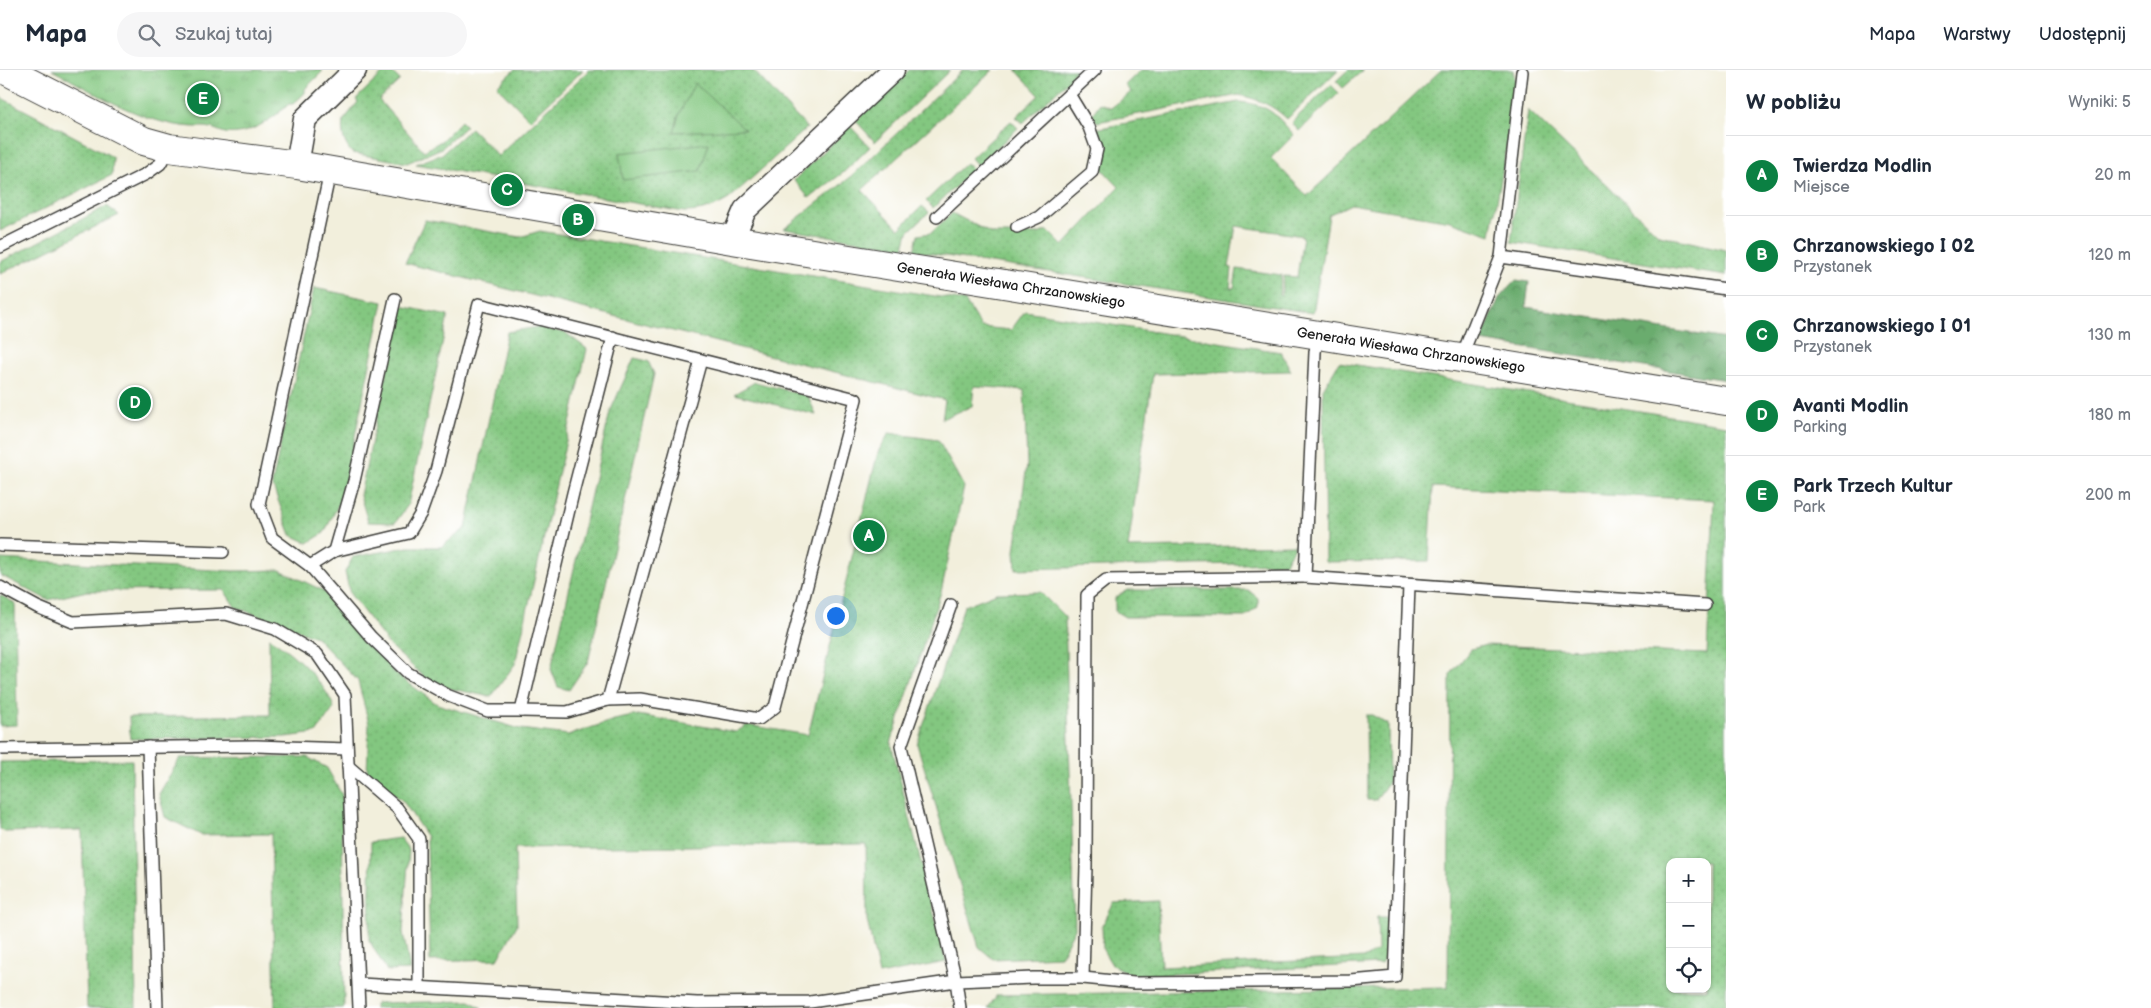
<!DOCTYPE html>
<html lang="pl">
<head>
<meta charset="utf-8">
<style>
  body { margin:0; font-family:"Balsamiq Sans",sans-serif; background:#f6f6f7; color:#1f2937 }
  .controls { position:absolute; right:15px; bottom:15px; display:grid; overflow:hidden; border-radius:10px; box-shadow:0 1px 4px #0004 }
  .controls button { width:45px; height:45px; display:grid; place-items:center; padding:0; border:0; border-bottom:1px solid #e0e1e3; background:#fff; color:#1f2937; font:25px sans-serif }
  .you { position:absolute; left:835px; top:545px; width:18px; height:18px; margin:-12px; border:4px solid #fff; border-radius:50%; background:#1a73e8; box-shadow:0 0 0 8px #1a73e833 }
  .badge { display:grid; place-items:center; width:32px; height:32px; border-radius:50%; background:#0b8043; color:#fff; font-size:16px; font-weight:700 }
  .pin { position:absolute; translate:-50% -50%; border:2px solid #fff; box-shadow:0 1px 5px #0006 }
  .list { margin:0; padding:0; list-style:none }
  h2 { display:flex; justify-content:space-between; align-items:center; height:65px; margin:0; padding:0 20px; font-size:21px }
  h2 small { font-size:16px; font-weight:400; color:#747a83 }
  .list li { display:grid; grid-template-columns:32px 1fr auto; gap:15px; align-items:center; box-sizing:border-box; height:80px; padding:0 20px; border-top:1px solid #e0e1e3 }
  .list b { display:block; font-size:19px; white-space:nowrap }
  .list p { margin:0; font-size:16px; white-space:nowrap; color:#747a83 }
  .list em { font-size:16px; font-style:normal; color:#747a83 }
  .icon { flex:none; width:28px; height:28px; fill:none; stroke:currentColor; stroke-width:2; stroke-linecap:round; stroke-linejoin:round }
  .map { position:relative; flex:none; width:1726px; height:938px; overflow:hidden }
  header { display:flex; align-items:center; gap:30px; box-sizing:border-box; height:70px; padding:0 25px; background:#fff; border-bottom:1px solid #e0e1e3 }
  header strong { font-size:24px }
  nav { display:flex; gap:28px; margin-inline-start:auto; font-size:18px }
  .search { width:350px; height:45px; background:#f6f6f7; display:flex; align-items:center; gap:12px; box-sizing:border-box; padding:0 18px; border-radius:28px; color:#747a83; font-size:19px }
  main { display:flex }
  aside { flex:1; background:#fff }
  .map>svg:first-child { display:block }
  .grass { fill:url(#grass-dots); stroke:#50724e; fill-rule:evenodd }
  .forest { fill:url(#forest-crowns); stroke:#436445 }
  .park { fill:url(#park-tufts); stroke:#50724e }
  .garden { fill:#83c780; stroke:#50724e }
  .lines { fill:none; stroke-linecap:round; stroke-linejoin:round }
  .lane-casing { stroke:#3c3c39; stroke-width:14 }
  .street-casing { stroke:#3c3c39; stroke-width:25 }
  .secondary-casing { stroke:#3c3c39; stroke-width:30 }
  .lane { stroke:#fff; stroke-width:11 }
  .street { stroke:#fff; stroke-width:22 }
  .secondary { stroke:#fff; stroke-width:28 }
  .labels { text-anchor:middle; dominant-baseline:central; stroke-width:4; stroke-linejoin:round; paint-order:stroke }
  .street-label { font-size:14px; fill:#1c1c1c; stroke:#fff }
</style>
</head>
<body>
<header>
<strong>Mapa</strong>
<div class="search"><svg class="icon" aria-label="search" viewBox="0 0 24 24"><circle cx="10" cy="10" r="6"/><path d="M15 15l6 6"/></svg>Szukaj tutaj</div>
<nav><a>Mapa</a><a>Warstwy</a><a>Udostępnij</a></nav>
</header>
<main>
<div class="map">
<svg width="1726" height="938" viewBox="0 0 1726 938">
  <defs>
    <pattern id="grass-dots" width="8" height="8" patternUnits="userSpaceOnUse" patternTransform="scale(1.25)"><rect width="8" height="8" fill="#83c780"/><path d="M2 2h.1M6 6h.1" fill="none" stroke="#71aa6e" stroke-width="1.8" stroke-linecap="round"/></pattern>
    <pattern id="forest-crowns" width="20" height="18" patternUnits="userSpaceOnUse" patternTransform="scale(1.25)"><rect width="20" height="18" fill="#6aac6e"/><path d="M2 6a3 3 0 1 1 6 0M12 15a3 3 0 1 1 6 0" fill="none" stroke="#568b5a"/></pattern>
    <pattern id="park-tufts" width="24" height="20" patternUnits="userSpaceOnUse" patternTransform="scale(1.25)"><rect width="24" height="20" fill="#83c780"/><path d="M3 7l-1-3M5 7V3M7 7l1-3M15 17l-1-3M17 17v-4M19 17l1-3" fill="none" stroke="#71aa6e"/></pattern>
  </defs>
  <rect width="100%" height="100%" fill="#fff"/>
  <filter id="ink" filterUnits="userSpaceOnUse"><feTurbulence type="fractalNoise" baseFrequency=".02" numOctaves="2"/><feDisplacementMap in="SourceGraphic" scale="10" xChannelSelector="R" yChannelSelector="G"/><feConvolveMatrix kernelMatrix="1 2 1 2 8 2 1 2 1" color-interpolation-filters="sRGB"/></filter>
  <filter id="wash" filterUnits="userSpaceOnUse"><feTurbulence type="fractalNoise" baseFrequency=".0096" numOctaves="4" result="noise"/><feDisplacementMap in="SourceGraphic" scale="20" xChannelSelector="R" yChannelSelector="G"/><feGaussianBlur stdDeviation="1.12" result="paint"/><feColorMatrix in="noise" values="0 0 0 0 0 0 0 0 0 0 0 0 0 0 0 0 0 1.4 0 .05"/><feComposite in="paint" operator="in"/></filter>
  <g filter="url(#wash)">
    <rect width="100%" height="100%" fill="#f2efdc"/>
    <g class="grass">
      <path d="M386,0L394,4L400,10L379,30L424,81L441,71L461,51L466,56L442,78L407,93L352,83C344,74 341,63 343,51L358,32L356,29Z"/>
      <polygon points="514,0 583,0 530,50 497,16"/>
      <path d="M589,0H753L807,58L729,129C714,138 701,142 684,142L416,94L442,84L471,58L498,86Z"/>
      <polygon points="909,0 950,0 875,72 856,51"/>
      <polygon points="963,0 993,0 862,120 899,159 922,136 929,142 908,162 904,178 784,159 852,106"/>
      <polygon points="1016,0 1076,0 1070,9 1023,53 1016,47 1039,25"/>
      <path d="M1141,0H1338L1287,49C1274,36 1258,29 1239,25L1097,52L1091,46L1100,33L1111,38L1131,22L1125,15Z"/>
      <polygon points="1348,0 1363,0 1343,18 1336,11"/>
      <path d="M1441,0H1513L1517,20L1491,165L1450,151L1351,134L1328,145L1329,146L1313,243L914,181L918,165L931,163L952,143L992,164H1038L1047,160L1063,176L1119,117L1102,99L1106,73L1095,59L1239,32C1270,35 1274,43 1294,65L1271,88L1307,126ZM1236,156L1303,166L1297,207L1284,206L1281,226L1279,225L1282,205L1237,199L1234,218H1230L1232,198L1229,197Z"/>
      <polygon points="1331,15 1339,23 1299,61 1293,54 1293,51"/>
      <polygon points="0,27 109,85 113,88 112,105 0,161"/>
      <polygon points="1528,40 1659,165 1726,180 1726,206 1511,172"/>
      <polygon points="1011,51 1018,58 978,96 971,88"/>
      <polygon points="850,56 870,77 844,102 809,128 794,110"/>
      <polygon points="966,93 973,100 933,138 926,131"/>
      <polygon points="107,136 119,145 0,204 0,192"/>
      <polygon points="425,150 520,167 540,161 965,231 981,257 1011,260 1025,241 1281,282 1291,301 1153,304 1128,478 1295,475 1285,493 1016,499 1015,481 1027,394 1024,320 974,316 972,336 942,349 945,330 405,193"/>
      <polygon points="314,218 383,232 342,428 324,463 308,473 291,465 272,414"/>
      <polygon points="401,236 448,246 408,435 395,453 368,452 360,425"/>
      <polygon points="538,257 566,263 587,279 515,594 491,627 433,615 390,576 350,524 345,502 353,487 408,477 441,477 466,458 507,262"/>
      <polygon points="634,288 648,291 654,304 588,592 569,620 558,617 551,599 610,342"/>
      <path d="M1339,292L1726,355V938H988L997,925L1448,917L1450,605L1471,579L1486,575L1707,584L1714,430L1433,417L1429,491L1325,492L1323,319ZM1670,792H1707V919H1670Z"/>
      <polygon points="755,312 808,326 816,345 734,324"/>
      <polygon points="889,363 938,370 964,417 941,522 891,673 946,892 879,905 867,850 866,774 515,778 517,855 498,889 430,891 427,767 403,731 367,703 369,654 358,611 316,567 235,537 224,520 87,521 48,530 0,505 0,489 234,501 280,500 324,521 396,604 437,634 520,659 569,665 614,650 638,645 736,662 747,655 808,665 878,382"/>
      <polygon points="1127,520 1248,520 1258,528 1258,537 1245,547 1125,547 1115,541 1115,528"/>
      <polygon points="1040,522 1065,547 1075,858 1061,886 993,889 979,877 917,674 964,536 997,523"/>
      <polygon points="0,525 15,533 17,655 0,656"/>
      <path d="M269,568C292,581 326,613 334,638L316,663L286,667L130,669L129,647L270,645Z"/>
      <polygon points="1366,645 1372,645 1388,654 1389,711 1376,730 1367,730"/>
      <polygon points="307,687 327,698 342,725 344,938 275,938 271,764 201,765 165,747 159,724 180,688"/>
      <polygon points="132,690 136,938 87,938 82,760 5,762 0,759 0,692"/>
      <polygon points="400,768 409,780 403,862 410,900 387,901 369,870 371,772"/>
      <polygon points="1158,831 1161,897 1365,888 1378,880 1377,847 1387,847 1388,881 1381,894 1134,906 1112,895 1103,880 1102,856 1114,833"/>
      <polygon points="470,931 482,938 374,938 376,933"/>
    </g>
    <polygon class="forest" points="1516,210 1529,212 1526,237 1726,269 1726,310 1481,271 1499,228"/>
    <path class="park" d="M52,0H322V2L305,19V23L293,34H289C274,48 248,67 225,63C218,61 212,57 203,57C150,59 98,24 52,0Z"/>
    <g class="garden">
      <polygon points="695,13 745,59 674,62 679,44"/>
      <polygon points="709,73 700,101 623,110 619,83"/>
    </g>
  </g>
  <g filter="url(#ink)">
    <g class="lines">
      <defs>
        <g id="lane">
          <polyline points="330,102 259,434 272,468 310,496 371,567 408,603 449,626 488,641 521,641 573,423 613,267"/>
          <polyline points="937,147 1095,0"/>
          <polyline points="1017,157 1039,147 1092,102 1097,79 1089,57 1069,24"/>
          <polyline points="0,177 146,104 160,94 169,78"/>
          <polyline points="1501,187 1726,219"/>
          <polyline points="1461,288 1501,187 1522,2"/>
          <polyline points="0,475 223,482"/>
          <polyline points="334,481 354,411 395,229"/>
          <polyline points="310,496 334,481 409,463 421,443 436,401 479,234 856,329 775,637 759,649 640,629 608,630"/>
          <polyline points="1305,507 1705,535"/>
          <polyline points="0,517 37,537 73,552 226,544 275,559 317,584 345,625 359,938"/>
          <polyline points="951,535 901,676 956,911 960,938"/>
          <polyline points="521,641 567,642 608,630 701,290"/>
          <polyline points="148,677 157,938"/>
          <polyline points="0,679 256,676 347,679"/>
          <polyline points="348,696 397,738 419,769 419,917"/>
          <polyline points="1083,908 1086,796 1087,525 1106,510 1305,507 1315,282 1318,265"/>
          <polyline points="360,914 697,933 810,932 956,911 1033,908 1083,908 1134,913 1351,911 1395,907 1409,515"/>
        </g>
        <g id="street">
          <polyline points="297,95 305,49 355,0"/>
          <polyline points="732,170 745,140 893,0"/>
        </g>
        <polyline id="secondary" points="5,0 144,71 169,78 297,95 732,170 1726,331"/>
      </defs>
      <use href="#lane" class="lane-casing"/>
      <use href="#street" class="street-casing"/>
      <use href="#secondary" class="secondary-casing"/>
      <use href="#lane" class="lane"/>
      <use href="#street" class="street"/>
      <use href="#secondary" class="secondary"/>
    </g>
  </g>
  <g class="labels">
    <g class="street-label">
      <text transform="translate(1011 215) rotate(9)">Generała Wiesława Chrzanowskiego</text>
      <text transform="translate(1411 280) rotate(9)">Generała Wiesława Chrzanowskiego</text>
    </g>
  </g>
</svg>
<div class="controls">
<button>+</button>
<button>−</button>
<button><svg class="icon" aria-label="locate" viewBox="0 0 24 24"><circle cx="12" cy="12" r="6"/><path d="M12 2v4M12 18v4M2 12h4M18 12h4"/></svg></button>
</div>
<div class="you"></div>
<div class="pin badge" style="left:869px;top:466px">A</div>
<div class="pin badge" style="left:578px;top:150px">B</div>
<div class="pin badge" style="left:507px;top:120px">C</div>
<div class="pin badge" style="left:135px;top:333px">D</div>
<div class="pin badge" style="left:203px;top:29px">E</div>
</div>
<aside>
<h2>W pobliżu<small>Wyniki: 5</small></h2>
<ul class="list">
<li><span class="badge">A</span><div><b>Twierdza Modlin</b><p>Miejsce</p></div><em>20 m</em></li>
<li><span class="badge">B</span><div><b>Chrzanowskiego I 02</b><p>Przystanek</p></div><em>120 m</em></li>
<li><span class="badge">C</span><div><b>Chrzanowskiego I 01</b><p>Przystanek</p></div><em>130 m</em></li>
<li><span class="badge">D</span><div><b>Avanti Modlin</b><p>Parking</p></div><em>180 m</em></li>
<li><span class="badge">E</span><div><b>Park Trzech Kultur</b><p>Park</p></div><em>200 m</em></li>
</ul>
</aside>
</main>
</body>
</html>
